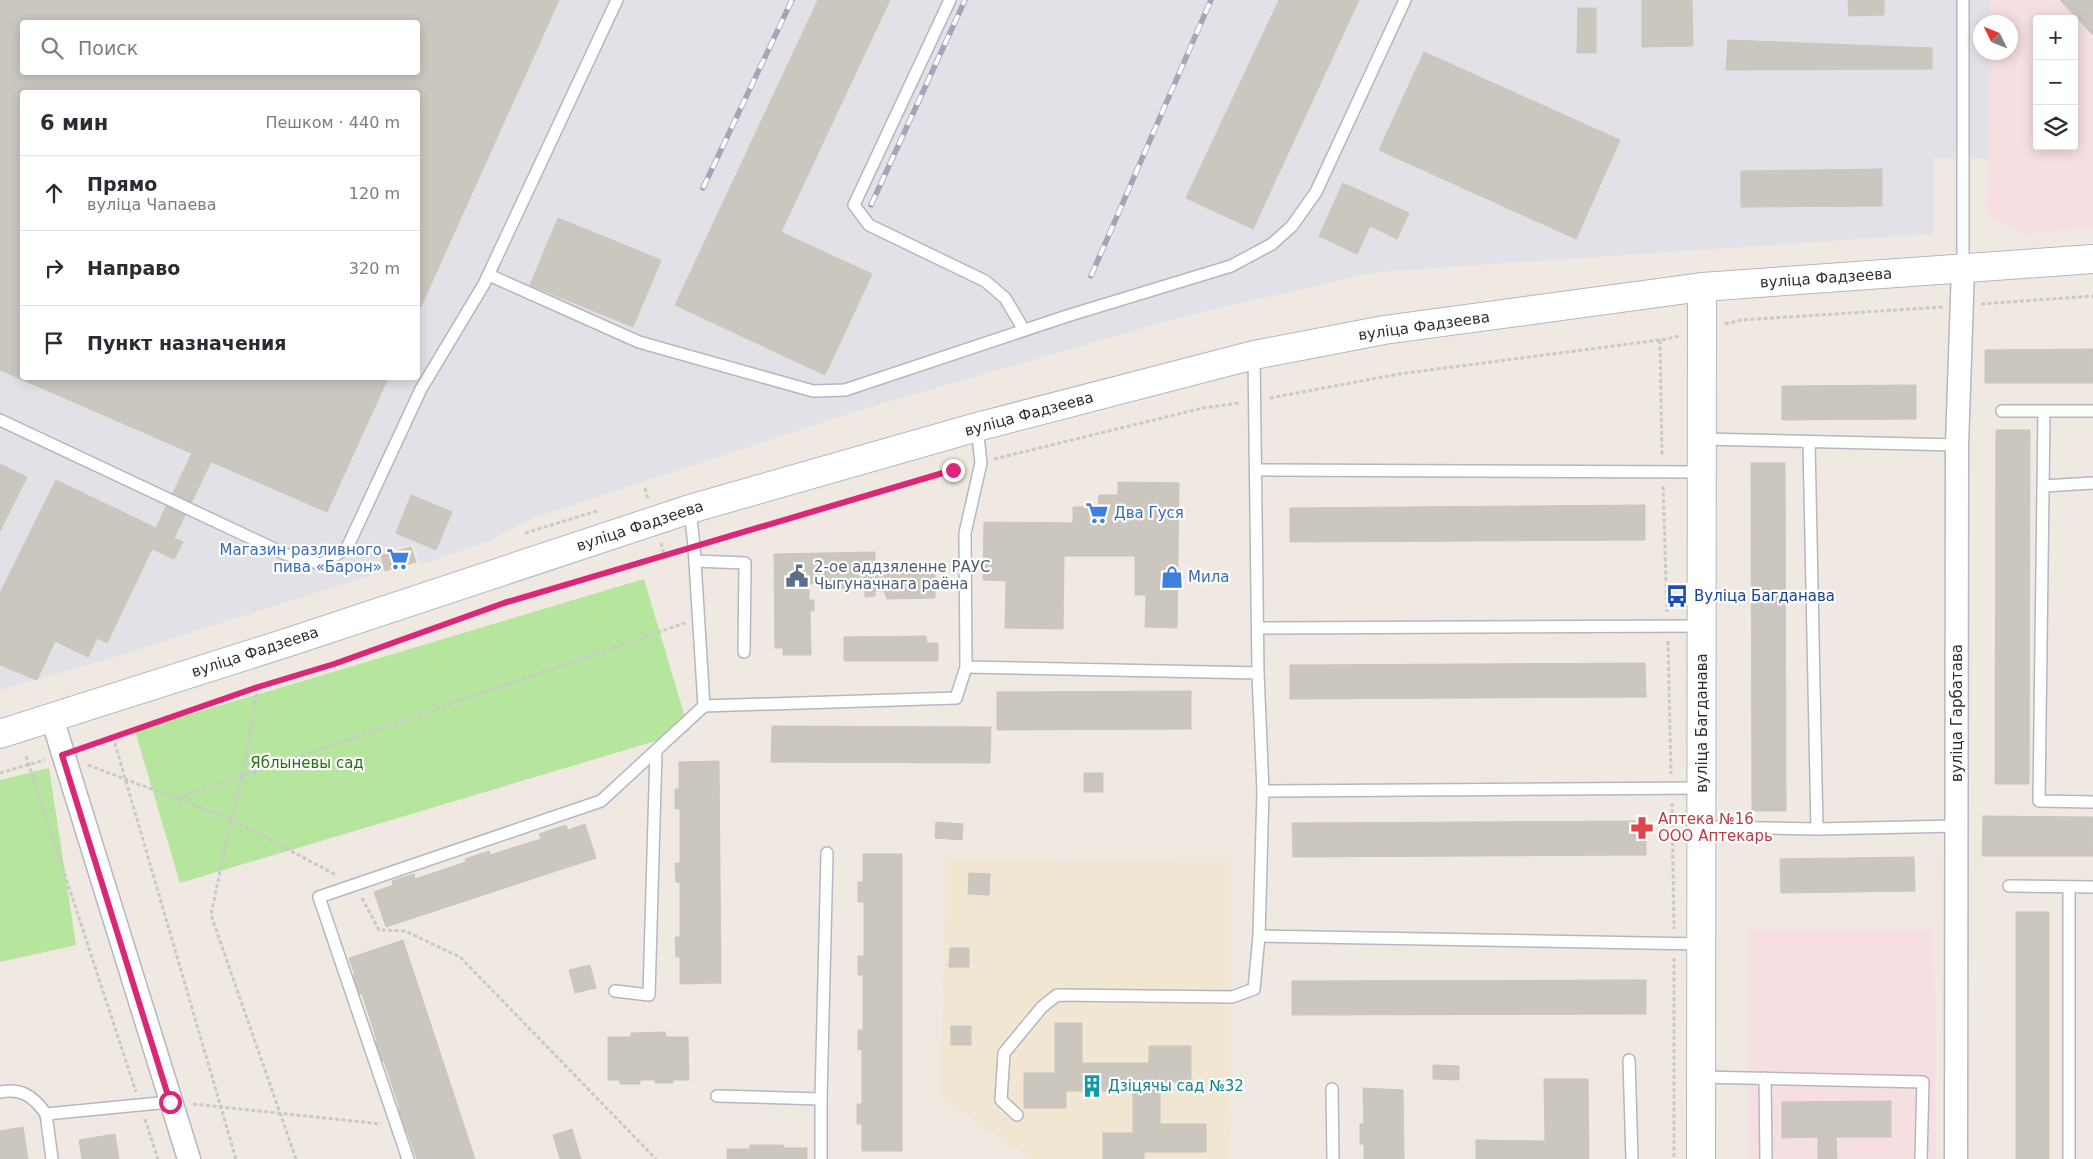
<!DOCTYPE html>
<html lang="ru">
<head>
<meta charset="utf-8">
<style>
  body { margin:0; font-family:"DejaVu Sans",sans-serif; background:#f7f7f7; color:#2b2b33 }
  .controls { position:absolute; right:15px; top:15px; display:grid; overflow:hidden; border-radius:5px; box-shadow:0 2px 12px #0003 }
  .controls button { width:45px; height:45px; display:grid; place-items:center; padding:0; border:0; border-bottom:1px solid #e1e1e2; background:#fff; color:#2b2b33; font:25px sans-serif }
  .compass { position:absolute; left:1973px; top:15px; width:45px; height:45px; border-radius:50%; background:#fff; box-shadow:0 2px 12px #0003; rotate:313deg }
  .stop { position:absolute; width:15px; height:15px; margin:-11px; border:4px solid #db2777; border-radius:50%; background:#fff }
  .stop.end { background:#db2777; border-color:#fff; box-shadow:0 1px 5px #0008 }
  .list { margin:0; padding:0; list-style:none }
  h2 { display:flex; justify-content:space-between; align-items:center; height:65px; margin:0; padding:0 20px; font-size:21px }
  h2 small { font-size:16px; font-weight:400; color:#7c7c81 }
  .list li { display:grid; grid-template-columns:32px 1fr auto; gap:15px; align-items:center; box-sizing:border-box; height:75px; padding:0 20px; border-top:1px solid #e1e1e2 }
  .list b { display:block; font-size:19px; white-space:nowrap }
  .list p { margin:0; font-size:16px; white-space:nowrap; color:#7c7c81 }
  .list em { font-size:16px; font-style:normal; color:#7c7c81 }
  .icon { flex:none; width:28px; height:28px; fill:none; stroke:currentColor; stroke-width:2; stroke-linecap:round; stroke-linejoin:round }
  .map { position:relative; flex:none; width:2093px; height:1159px; overflow:hidden }
  .search { position:absolute; background:#fff; box-shadow:0 2px 12px #0003; left:20px; top:20px; width:400px; height:55px; display:flex; align-items:center; gap:12px; box-sizing:border-box; padding:0 18px; border-radius:5px; color:#7c7c81; font-size:19px }
  .panel { position:absolute; background:#fff; box-shadow:0 2px 12px #0003; left:20px; top:90px; width:400px; height:290px; border-radius:5px }
  .map>svg:first-child { display:block }
  .industrial { fill:#e3e1e8; fill-rule:evenodd }
  .education { fill:#f0e6d1 }
  .medical { fill:#f5dfe0; fill-rule:evenodd }
  .green { fill:#b6e59e }
  .building { fill:#cbc7bf; stroke:#cbc5ba; fill-rule:evenodd }
  .lines { fill:none; stroke-linecap:round; stroke-linejoin:round }
  .lane-casing { stroke:#b4b7c1; stroke-width:14 }
  .street-casing { stroke:#b4b7c1; stroke-width:25 }
  .secondary-casing { stroke:#b4b7c1; stroke-width:30 }
  .path { stroke:#c9c9c9; stroke-width:3; stroke-dasharray:4 2.5; stroke-linecap:butt }
  .lane { stroke:#fff; stroke-width:11 }
  .street { stroke:#fff; stroke-width:22 }
  .secondary { stroke:#fff; stroke-width:28 }
  .rail-casing { stroke:#a3a6b8; stroke-width:5.5 }
  .rail { stroke:#fff; stroke-width:4; stroke-dasharray:11; stroke-linecap:butt }
  .route { stroke:#db2777; stroke-width:6 }
  .labels { text-anchor:middle; dominant-baseline:central; stroke-width:4.5; stroke-linejoin:round; paint-order:stroke }
  .street-label { font-size:15px; fill:#2e2e2e; stroke:#fff }
  .shop-label { font-size:15px; fill:#366cbe; stroke:#fff; text-anchor:start }
  .service-label { font-size:15px; fill:#4e5e75; stroke:#fff; text-anchor:start }
  .transit-label { font-size:15px; fill:#164399; stroke:#fff; text-anchor:start }
  .park-label { font-size:15px; fill:#2c6e1b; stroke:#fff }
  .health-label { font-size:15px; fill:#be3a42; stroke:#fff; text-anchor:start }
  .culture-label { font-size:15px; fill:#0d838f; stroke:#fff; text-anchor:start }
</style>
</head>
<body>
<div class="map">
<svg width="2093" height="1159" viewBox="0 0 2093 1159">
  <rect width="100%" height="100%" fill="#efe9e1"/>
  <path class="industrial" d="M0,0H1989V22H1980V52L1989,53L1988,159L1933,158V234L1377,272L1185,316L873,406L533,518L489,541L420,565L413,544L379,553L384,571L105,660L0,690ZM22,22H418V72H22ZM22,92H418V378H22Z"/>
  <polygon class="education" points="946,860 1231,862 1230,1159 1031,1159 941,1097"/>
  <g class="medical">
    <path d="M1989,0H2093V229L2023,234L1985,213L1988,159L1989,53L2010,52V22H1989ZM2037,19H2074V146H2037Z"/>
    <polygon points="1748,929 1934,929 1936,1159 1749,1159"/>
  </g>
  <g class="green">
    <polygon points="644,579 689,731 180,883 135,731"/>
    <polygon points="49,768 76,945 0,962 0,780"/>
  </g>
  <g class="building">
    <path d="M0,0H559L418,313V92H22V378H388L327,512L0,370ZM22,22H418V72H22Z"/>
    <polygon points="818,0 890,0 781,232 872,274 825,375 675,305"/>
    <polygon points="1279,0 1359,0 1253,229 1186,198"/>
    <polygon points="1642,0 1692,0 1693,46 1642,47"/>
    <polygon points="1848,0 1884,0 1884,15 1849,16"/>
    <polygon points="2060,0 2093,0 2093,35"/>
    <polygon points="1578,8 1596,8 1596,53 1577,53"/>
    <polygon points="1728,40 1932,48 1932,69 1726,70"/>
    <polygon points="1424,52 1620,140 1576,239 1379,150"/>
    <polygon points="1882,169 1882,206 1741,207 1741,171"/>
    <polygon points="1343,183 1409,213 1397,239 1370,226 1357,254 1319,236"/>
    <polygon points="558,218 661,260 633,327 530,285"/>
    <polygon points="2093,349 2093,383 1985,383 1985,350"/>
    <polygon points="1916,385 1916,419 1782,420 1782,386"/>
    <polygon points="1996,430 2030,430 2029,784 1995,784"/>
    <polygon points="192,453 211,462 174,538 183,542 174,559 152,549 107,643 97,638 88,657 55,641 37,680 0,665 0,593 56,480 156,528"/>
    <polygon points="1751,463 1785,463 1786,811 1752,811"/>
    <polygon points="0,464 27,477 0,531"/>
    <polygon points="1118,482 1179,483 1177,628 1145,627 1146,595 1135,595 1135,556 1064,556 1063,629 1005,628 1006,581 983,580 984,522 1073,523 1073,507 1098,507 1099,495 1118,495"/>
    <polygon points="411,495 452,512 436,550 396,533"/>
    <polygon points="1645,505 1645,540 1290,542 1290,508"/>
    <polygon points="411,547 416,562 385,571 381,555"/>
    <polygon points="875,552 875,564 935,563 935,598 887,599 884,591 875,591 875,596 865,597 865,589 827,589 827,583 809,584 809,600 814,600 814,611 810,611 811,655 783,655 783,648 775,648 774,554"/>
    <polygon points="926,636 927,643 938,643 938,661 844,661 844,637"/>
    <polygon points="1645,663 1646,697 1290,699 1290,665"/>
    <polygon points="1191,691 1191,729 997,730 997,692"/>
    <polygon points="772,726 991,727 990,763 771,762"/>
    <polygon points="719,761 721,983 680,984 680,957 676,957 675,937 680,937 680,883 676,882 675,863 680,863 680,809 675,809 675,789 679,789 679,762"/>
    <rect x="1084" y="773" width="19" height="19"/>
    <polygon points="1983,816 2093,817 2093,856 1982,856"/>
    <polygon points="1646,821 1646,855 1293,857 1292,823"/>
    <polygon points="936,822 963,824 962,840 935,838"/>
    <polygon points="585,824 596,858 386,927 374,892 393,885 392,881 414,874 415,879 466,862 465,859 489,851 490,855 541,839 539,834 566,825 568,830"/>
    <polygon points="863,854 902,854 902,1151 862,1151 862,1124 857,1124 857,1104 862,1104 862,1049 858,1050 858,1030 863,1030 863,975 858,975 858,956 864,956 864,902 858,902 858,882 863,882"/>
    <polygon points="1914,857 1915,891 1781,893 1780,859"/>
    <polygon points="969,873 990,874 989,895 968,894"/>
    <rect x="2016" y="912" width="33" height="247"/>
    <polygon points="403,940 475,1159 417,1159 407,1131 403,1132 396,1111 400,1109 384,1061 379,1063 372,1042 377,1041 362,994 357,995 351,976 355,975 349,958"/>
    <polygon points="950,948 969,948 969,967 949,967"/>
    <polygon points="590,965 596,988 575,993 569,970"/>
    <polygon points="1646,980 1646,1014 1292,1015 1292,981"/>
    <polygon points="1055,1023 1082,1023 1082,1063 1149,1063 1149,1046 1191,1046 1191,1082 1160,1082 1160,1124 1206,1124 1206,1152 1144,1152 1144,1159 1103,1159 1103,1133 1133,1133 1133,1091 1066,1091 1066,1108 1024,1108 1024,1073 1055,1073"/>
    <rect x="951" y="1026" width="20" height="19"/>
    <polygon points="665,1032 666,1037 688,1037 689,1080 673,1080 673,1083 655,1083 655,1080 640,1080 640,1084 620,1084 620,1080 608,1080 608,1037 631,1037 631,1033"/>
    <polygon points="1433,1065 1459,1066 1459,1080 1433,1079"/>
    <polygon points="1544,1079 1588,1079 1589,1159 1476,1159 1476,1140 1545,1141"/>
    <polygon points="1363,1088 1403,1090 1404,1159 1364,1159 1364,1144 1360,1144 1360,1124 1364,1124"/>
    <polygon points="1891,1101 1891,1137 1836,1137 1837,1159 1818,1159 1818,1137 1782,1138 1782,1102"/>
    <polygon points="23,1127 28,1159 0,1159 0,1131"/>
    <polygon points="572,1129 581,1159 560,1159 553,1135"/>
    <polygon points="115,1134 119,1159 82,1159 79,1140"/>
    <polygon points="750,1145 783,1145 784,1148 807,1148 807,1159 727,1159 727,1149 750,1149"/>
  </g>
  <g class="lines">
    <defs>
      <g id="lane">
        <polyline points="950,0 854,205 869,225 985,281 1005,298 1024,330"/>
        <polyline points="1963,268 1963,0"/>
        <polyline points="489,275 639,342 813,391 845,390 1067,316 1231,266 1272,244 1292,226 1316,192 1405,0"/>
        <polyline points="2002,411 2093,411"/>
        <polyline points="2044,411 2039,801 2093,802"/>
        <polyline points="0,420 285,554 321,564 347,548 421,389 484,284 617,0"/>
        <polyline points="977,427 981,463 965,533 966,667 1258,673"/>
        <polyline points="1702,439 1957,445"/>
        <polyline points="1809,442 1817,829"/>
        <polyline points="1256,470 1701,472"/>
        <polyline points="2043,486 2093,483"/>
        <polyline points="690,509 694,546 704,706 956,698 966,667"/>
        <polyline points="695,561 745,563 744,652"/>
        <polyline points="1258,628 1702,626"/>
        <polyline points="1263,791 1702,788"/>
        <polyline points="1702,827 1817,829 1957,826"/>
        <polyline points="2009,886 2093,887"/>
        <polyline points="2069,887 2069,1159"/>
        <polyline points="1259,936 1701,944"/>
        <polyline points="615,991 649,995 656,751"/>
        <polyline points="1629,1060 1632,1159"/>
        <polyline points="1701,1077 1923,1082 1921,1159"/>
        <polyline points="1765,1078 1766,1159"/>
        <polyline points="1332,1089 1333,1159"/>
        <path d="M0,1092C22,1088 33,1096 46,1114L170,1102"/>
        <polyline points="717,1096 821,1099"/>
        <polyline points="46,1114 52,1159"/>
        <polyline points="1017,1115 1001,1100 1004,1053 1042,1007 1057,995 1232,997 1254,989 1259,936 1263,791 1258,673 1254,355"/>
        <polyline points="408,1159 319,897 601,801 704,706"/>
        <polyline points="821,1159 821,1099 827,853"/>
      </g>
      <g id="street">
        <polyline points="52,718 189,1159"/>
        <polyline points="1956,1159 1957,445 1963,268"/>
      </g>
      <g id="secondary">
        <polyline points="0,734 289,642 690,509 977,427 1254,355 1384,330 1702,287 2093,259"/>
        <polyline points="1701,1159 1702,287"/>
      </g>
    </defs>
    <use href="#lane" class="lane-casing"/>
    <use href="#street" class="street-casing"/>
    <use href="#secondary" class="secondary-casing"/>
    <g class="path">
      <polyline points="1981,304 2093,296"/>
      <polyline points="1725,324 1741,320 1943,307"/>
      <polyline points="1660,340 1662,457"/>
      <polyline points="1270,398 1399,374 1667,339 1679,336"/>
      <polyline points="994,459 1203,408 1239,403"/>
      <polyline points="1663,486 1667,612"/>
      <polyline points="645,488 648,499"/>
      <polyline points="525,533 597,511"/>
      <polyline points="709,542 964,467"/>
      <polyline points="661,543 664,555"/>
      <polyline points="1668,641 1671,774"/>
      <polyline points="258,687 243,775 231,819 211,915 296,1159"/>
      <polyline points="113,737 236,1159"/>
      <polyline points="82,748 258,687 334,664 504,603 681,550"/>
      <polyline points="26,756 136,1092"/>
      <polyline points="88,765 231,819 336,875"/>
      <polyline points="0,773 45,760"/>
      <polyline points="178,798 685,623"/>
      <polyline points="1672,803 1674,929"/>
      <polyline points="362,898 379,930 405,931 460,957 656,1159"/>
      <polyline points="1674,958 1674,1159"/>
      <polyline points="193,1104 381,1124"/>
      <polyline points="145,1119 158,1159"/>
    </g>
    <use href="#lane" class="lane"/>
    <use href="#street" class="street"/>
    <use href="#secondary" class="secondary"/>
    <defs>
      <g id="rail">
        <polyline points="703,188 792,0"/>
        <polyline points="871,205 965,0"/>
        <polyline points="1091,276 1211,0"/>
      </g>
    </defs>
    <use href="#rail" class="rail-casing"/>
    <use href="#rail" class="rail"/>
  </g>
  <g class="lines">
    <polyline class="route" points="170,1102 62,755 258,687 334,664 504,603 953,470"/>
  </g>
  <defs>
    <symbol id="supermarket-bare" viewBox="-9 -9 18 18"><path d="M-6-5.5h2.5l.6 2H6L4.5 2H-2.5L-4.4-4H-6ZM-1.5 3.2a1.3 1.3 0 1 0 .1 0ZM3 3.2a1.3 1.3 0 1 0 .1 0Z" fill="#3f7fe0" stroke="#fff" stroke-width="2.5" paint-order="stroke"/></symbol>
    <symbol id="civic-bare" viewBox="-9 -9 18 18"><path d="M-.6-6.5H3V-4.5H.6V-3L4-1V1h2V6H-6V1h2V-1L-.6-3ZM-1.2 2.5V6h2.4V2.5Z" fill="#5c6f8a" stroke="#fff" stroke-width="2.5" paint-order="stroke"/></symbol>
    <symbol id="shop-bare" viewBox="-9 -9 18 18"><path d="M-5-2.5h2.3a2.7 3.5 0 0 1 5.4 0H5L5.5 6h-11ZM-1.5-2.5h3a1.5 2.3 0 0 0-3 0Z" fill="#3f7fe0" stroke="#fff" stroke-width="2.5" paint-order="stroke"/></symbol>
    <symbol id="bus-bare" viewBox="-9 -9 18 18"><path d="M-5-6H5V4H4V6H2V4H-2V6H-4V4H-5ZM-3.5-4V0h7V-4ZM-3.5 1.2v1.5H-2V1.2ZM2 1.2v1.5H3.5V1.2Z" fill="#1a4fb4" stroke="#fff" stroke-width="2.5" paint-order="stroke"/></symbol>
    <symbol id="pharmacy-bare" viewBox="-9 -9 18 18"><path d="M-2-6h4v4h4v4h-4v4h-4v-4h-4v-4h4Z" fill="#e0444e" stroke="#fff" stroke-width="2.5" paint-order="stroke"/></symbol>
    <symbol id="building-bare" viewBox="-9 -9 18 18"><path d="M-4-6H4V6H1V3H-1V6H-4ZM-2.5-4.3h1.7v1.8h-1.7ZM.8-4.3h1.7v1.8H.8ZM-2.5-1h1.7V.8h-1.7ZM.8-1h1.7V.8H.8Z" fill="#0f9aa8" stroke="#fff" stroke-width="2.5" paint-order="stroke"/></symbol>
  </defs>
  <g fill-rule="evenodd">
    <use href="#supermarket-bare" x="1081" y="497" width="32" height="32"/>
    <use href="#supermarket-bare" x="382" y="543" width="32" height="32"/>
    <use href="#civic-bare" x="781" y="560" width="32" height="32"/>
    <use href="#shop-bare" x="1156" y="561" width="32" height="32"/>
    <use href="#bus-bare" x="1661" y="580" width="32" height="32"/>
    <use href="#pharmacy-bare" x="1626" y="812" width="32" height="32"/>
    <use href="#building-bare" x="1076" y="1070" width="32" height="32"/>
  </g>
  <g class="labels">
    <g class="street-label">
      <text transform="translate(1826 278) rotate(-4)">вуліца Фадзеева</text>
      <text transform="translate(1424 326) rotate(-8)">вуліца Фадзеева</text>
      <text transform="translate(1029 414) rotate(-15)">вуліца Фадзеева</text>
      <text transform="translate(640 526) rotate(-18)">вуліца Фадзеева</text>
      <text transform="translate(255 652) rotate(-18)">вуліца Фадзеева</text>
      <text transform="translate(1957 713) rotate(-90)">вуліца Гарбатава</text>
      <text transform="translate(1702 723) rotate(-90)">вуліца Багданава</text>
    </g>
    <g class="shop-label">
      <text x="1114" y="513">Два Гуся</text>
      <text x="382" y="550" text-anchor="end">Магазин разливного<tspan x="382" dy="17">пива «Барон»</tspan></text>
      <text x="1188" y="577">Мила</text>
    </g>
    <g class="service-label">
      <text x="814" y="567">2-ое аддзяленне РАУС<tspan x="814" dy="17">Чыгуначнага раёна</tspan></text>
    </g>
    <g class="transit-label">
      <text x="1694" y="596">Вуліца Багданава</text>
    </g>
    <g class="park-label">
      <text x="307" y="763">Яблыневы сад</text>
    </g>
    <g class="health-label">
      <text x="1658" y="819">Аптека №16<tspan x="1658" dy="17">ООО Аптекарь</tspan></text>
    </g>
    <g class="culture-label">
      <text x="1108" y="1086">Дзіцячы сад №32</text>
    </g>
  </g>
</svg>
<div class="controls">
<button>+</button>
<button>−</button>
<button><svg class="icon" aria-label="layers" viewBox="0 0 24 24"><path d="M12 4l9 5-9 5-9-5zM3 14l9 5 9-5"/></svg></button>
</div>
<svg class="compass" viewBox="-18 -18 36 36"><path d="M0-13l5 13h-10z" fill="#e53935"/><path d="M0 13l5-13h-10z" fill="#7c7c81"/></svg>
<div class="stop" style="left:170px;top:1102px"></div>
<div class="stop end" style="left:953px;top:470px"></div>
<div class="search"><svg class="icon" aria-label="search" viewBox="0 0 24 24"><circle cx="10" cy="10" r="6"/><path d="M15 15l6 6"/></svg>Поиск</div>
<section class="panel">
<h2>6 мин<small>Пешком · 440 m</small></h2>
<ul class="list">
<li><svg class="icon" aria-label="ahead" viewBox="0 0 24 24"><path d="M12 20V5M6 11l6-6 6 6"/></svg><div><b>Прямо</b><p>вуліца Чапаева</p></div><em>120 m</em></li>
<li><svg class="icon" aria-label="right" viewBox="0 0 24 24"><path d="M7 20v-9h11M14 6l5 5-5 5"/></svg><div><b>Направо</b></div><em>320 m</em></li>
<li><svg class="icon" aria-label="arrive" viewBox="0 0 24 24"><path d="M6 21V4h12l-3 4 3 4H6"/></svg><div><b>Пункт назначения</b></div></li>
</ul>
</section>
</div>
</body>
</html>
